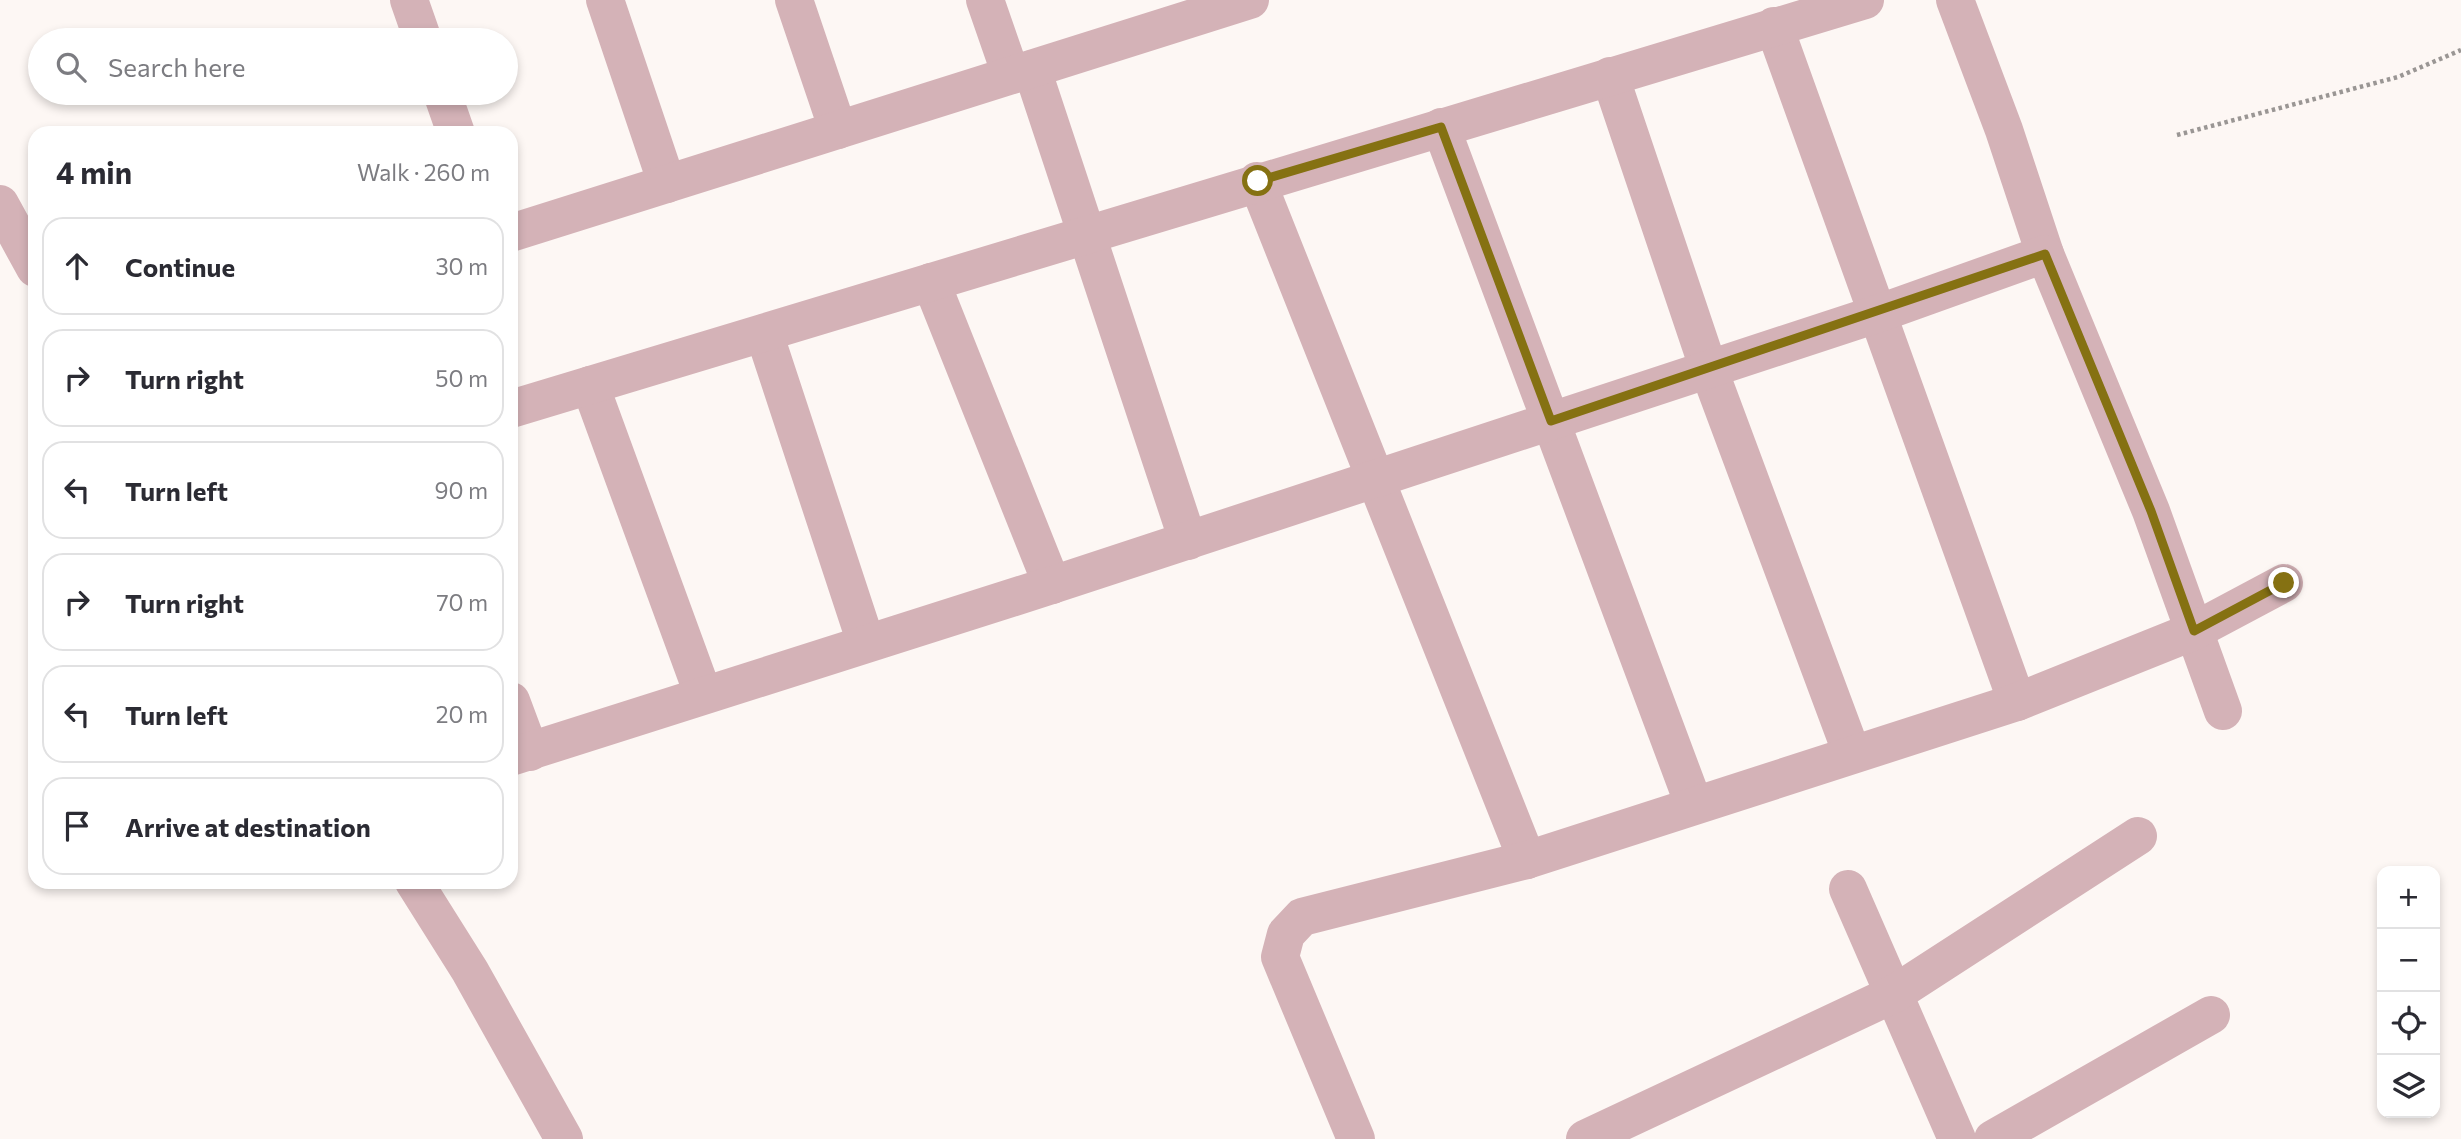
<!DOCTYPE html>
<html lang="en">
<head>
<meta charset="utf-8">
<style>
  body { margin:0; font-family:Commissioner,sans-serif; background:#f7f7f7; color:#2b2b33 }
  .controls { position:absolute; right:21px; bottom:21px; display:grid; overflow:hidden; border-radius:14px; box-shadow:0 4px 10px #0003 }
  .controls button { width:63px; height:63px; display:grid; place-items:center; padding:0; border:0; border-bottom:2px solid #e1e1e2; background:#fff; color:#2b2b33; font:35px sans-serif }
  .stop { position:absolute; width:21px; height:21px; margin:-16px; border:5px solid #857112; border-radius:50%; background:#fff }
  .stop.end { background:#857112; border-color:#fff; box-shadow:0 2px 7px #0008 }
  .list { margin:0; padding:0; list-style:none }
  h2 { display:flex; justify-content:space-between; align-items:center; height:91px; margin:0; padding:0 28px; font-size:30px }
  h2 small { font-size:23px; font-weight:400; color:#7c7c81 }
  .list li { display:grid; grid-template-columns:46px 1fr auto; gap:21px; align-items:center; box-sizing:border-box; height:98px; margin:0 14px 14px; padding:0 14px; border:2px solid #e1e1e2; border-radius:21px }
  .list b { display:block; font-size:26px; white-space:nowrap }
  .list em { font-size:23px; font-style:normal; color:#7c7c81 }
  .icon { flex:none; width:38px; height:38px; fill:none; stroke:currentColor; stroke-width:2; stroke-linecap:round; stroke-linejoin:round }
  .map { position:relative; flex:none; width:2461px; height:1139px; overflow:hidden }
  .search { position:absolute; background:#fff; box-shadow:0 4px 10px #0003; left:28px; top:28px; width:490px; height:77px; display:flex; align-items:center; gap:18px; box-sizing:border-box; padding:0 24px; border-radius:38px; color:#7c7c81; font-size:26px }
  .panel { position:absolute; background:#fff; box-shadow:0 4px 10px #0003; left:28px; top:126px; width:490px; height:763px; border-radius:21px }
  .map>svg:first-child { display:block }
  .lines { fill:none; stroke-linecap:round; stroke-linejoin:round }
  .path { stroke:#9a9694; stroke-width:4.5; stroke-dasharray:3.5 3.5; stroke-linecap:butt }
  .minor { stroke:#d4b2b7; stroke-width:38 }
  .route { stroke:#857112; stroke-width:9 }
</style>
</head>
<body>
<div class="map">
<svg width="2461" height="1139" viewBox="0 0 2461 1139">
  <rect width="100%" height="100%" fill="#fdf7f4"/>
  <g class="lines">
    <polyline class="path" points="2177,135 2398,77 2461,50"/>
    <g class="minor">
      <polyline points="409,0 423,40"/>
      <polyline points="605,0 667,184"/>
      <polyline points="794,0 838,130"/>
      <polyline points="985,0 1011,75"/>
      <polyline points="1955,0 2004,130 2045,254"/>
      <polyline points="1774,26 2017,702"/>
      <polyline points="1032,69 1188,541"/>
      <polyline points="1610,76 1709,370 1852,754"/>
      <polyline points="442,93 456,133"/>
      <polyline points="1441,127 1694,805"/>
      <polyline points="1257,181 1527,860"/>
      <polyline points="0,204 35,268"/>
      <polyline points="511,233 1250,0"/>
      <polyline points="931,282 1052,585"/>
      <polyline points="764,333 866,643"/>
      <polyline points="590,385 703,694"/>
      <polyline points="511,409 1865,0"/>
      <polyline points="511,701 530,752"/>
      <polyline points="511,757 1052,585 1877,314 2045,254 2151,511 2223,711"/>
      <polyline points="414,882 470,971 564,1139"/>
      <polyline points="1848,889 1957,1139"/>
      <polyline points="1356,1139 1280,957 1286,934 1302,917 1527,860 2017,702 2194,631 2284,583"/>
      <polyline points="1585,1139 1894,994 2138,836"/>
      <polyline points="1993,1139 2211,1015"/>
    </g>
  </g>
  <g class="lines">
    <polyline class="route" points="1258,181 1441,127 1551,421 2045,254 2151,511 2194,631 2284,583"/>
  </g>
</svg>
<div class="controls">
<button>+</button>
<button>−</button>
<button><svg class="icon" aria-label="locate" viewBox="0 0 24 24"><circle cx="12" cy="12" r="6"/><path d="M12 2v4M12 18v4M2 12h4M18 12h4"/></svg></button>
<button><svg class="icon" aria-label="layers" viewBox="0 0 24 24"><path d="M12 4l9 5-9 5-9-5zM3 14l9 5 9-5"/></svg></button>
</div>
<div class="stop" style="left:1258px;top:181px"></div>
<div class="stop end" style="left:2284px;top:583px"></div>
<div class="search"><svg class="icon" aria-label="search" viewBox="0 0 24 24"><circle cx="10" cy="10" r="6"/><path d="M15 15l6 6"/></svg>Search here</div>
<section class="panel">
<h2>4 min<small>Walk · 260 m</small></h2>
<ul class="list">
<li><svg class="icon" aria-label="ahead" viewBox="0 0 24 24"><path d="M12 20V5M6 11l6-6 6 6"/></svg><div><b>Continue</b></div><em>30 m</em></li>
<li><svg class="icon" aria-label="right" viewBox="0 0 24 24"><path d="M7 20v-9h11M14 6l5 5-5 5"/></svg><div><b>Turn right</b></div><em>50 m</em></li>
<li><svg class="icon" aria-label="left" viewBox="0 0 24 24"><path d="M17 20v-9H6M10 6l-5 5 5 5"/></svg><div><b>Turn left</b></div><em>90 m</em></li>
<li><svg class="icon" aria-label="right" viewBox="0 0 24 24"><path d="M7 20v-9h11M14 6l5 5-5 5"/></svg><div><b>Turn right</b></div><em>70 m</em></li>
<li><svg class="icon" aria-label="left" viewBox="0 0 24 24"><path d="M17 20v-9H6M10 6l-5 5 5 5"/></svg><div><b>Turn left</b></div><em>20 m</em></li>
<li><svg class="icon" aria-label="arrive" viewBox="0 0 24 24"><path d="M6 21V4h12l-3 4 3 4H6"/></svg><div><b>Arrive at destination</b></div></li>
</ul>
</section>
</div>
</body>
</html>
